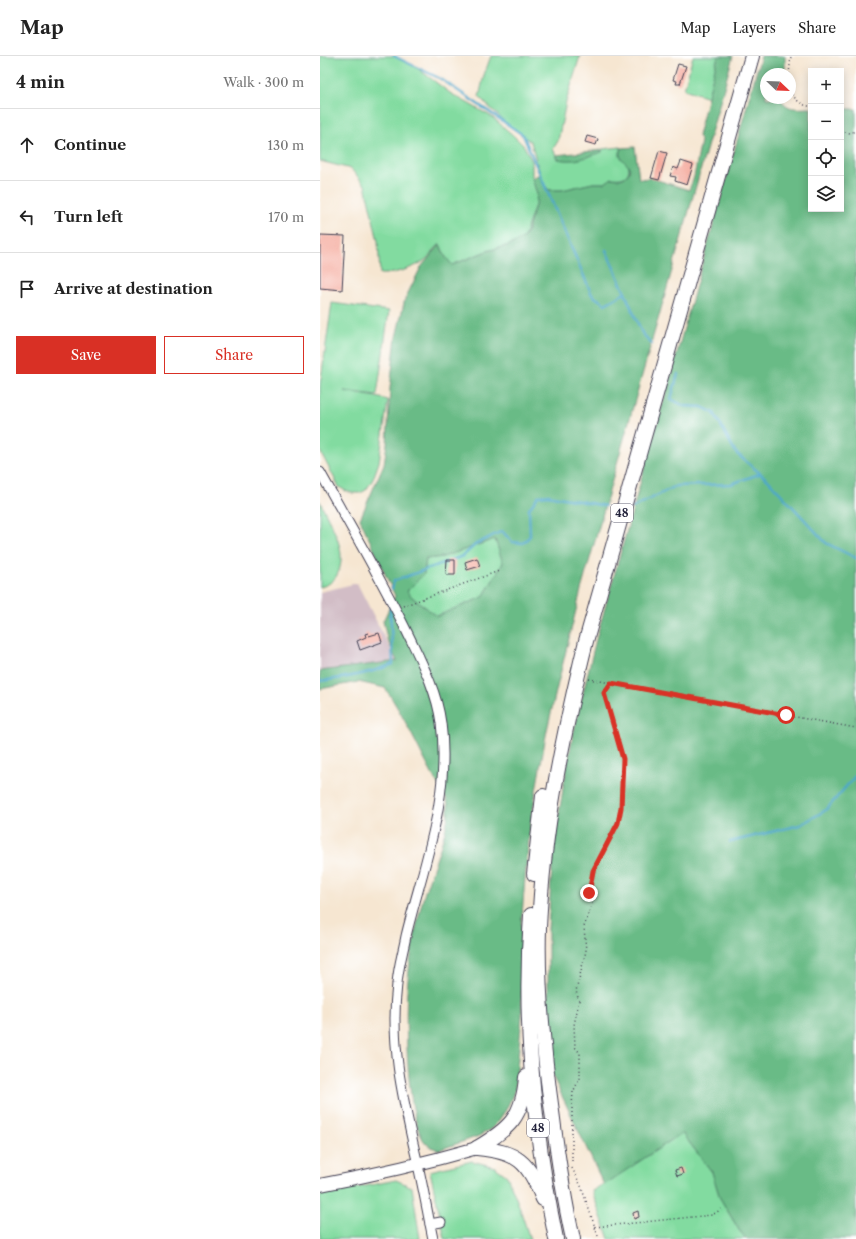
<!DOCTYPE html>
<html lang="en">
<head>
<meta charset="utf-8">
<style>
  body { margin:0; font-family:"Libre Caslon Text",serif; background:#f6f6f6; color:#222 }
  .controls { position:absolute; right:12px; top:12px; display:grid; overflow:hidden; border-radius:0px; box-shadow:0 2px 10px #0003 }
  .controls button { width:36px; height:36px; display:grid; place-items:center; padding:0; border:0; border-bottom:1px solid #e0e0e0; background:#fff; color:#222; font:20px sans-serif }
  .compass { position:absolute; left:440px; top:12px; width:36px; height:36px; border-radius:50%; background:#fff; box-shadow:0 2px 10px #0003; rotate:113deg }
  .stop { position:absolute; width:12px; height:12px; margin:-9px; border:3px solid #d93025; border-radius:50%; background:#fff }
  .stop.end { background:#d93025; border-color:#fff; box-shadow:0 1px 4px #0008 }
  .list { margin:0; padding:0; list-style:none }
  h2 { display:flex; justify-content:space-between; align-items:center; height:52px; margin:0; padding:0 16px; font-size:17px }
  h2 small { font-size:13px; font-weight:400; color:#767676 }
  .list li { display:grid; grid-template-columns:26px 1fr auto; gap:12px; align-items:center; box-sizing:border-box; height:72px; padding:0 16px; border-top:1px solid #e0e0e0 }
  .list b { display:block; font-size:15px; white-space:nowrap }
  .list em { font-size:13px; font-style:normal; color:#767676 }
  .actions { display:flex; gap:8px; padding:12px 16px }
  .actions a { flex:1; padding:9px 0; border:1px solid #d93025; border-radius:0px; text-align:center; font-size:14px; color:#d93025 }
  .actions .main { background:#d93025; color:#fff }
  .icon { flex:none; width:22px; height:22px; fill:none; stroke:currentColor; stroke-width:2; stroke-linecap:round; stroke-linejoin:round }
  .map { position:relative; flex:none; width:536px; height:1183px; overflow:hidden }
  header { display:flex; align-items:center; gap:24px; box-sizing:border-box; height:56px; padding:0 20px; background:#fff; border-bottom:1px solid #e0e0e0 }
  header strong { font-size:19px }
  nav { display:flex; gap:22px; margin-inline-start:auto; font-size:14px }
  main { display:flex }
  aside { flex:1; background:#fff }
  .map>svg:first-child { display:block }
  .industrial { fill:#d2bdc6 }
  .green { fill:#82dba0; stroke:#527e6e }
  .forest { fill:#69bb86; stroke:#466e60; fill-rule:evenodd }
  .lines { fill:none; stroke-linecap:round; stroke-linejoin:round }
  .stream { stroke:#4da7cb; stroke-width:2.5 }
  .building { fill:#f5ab9e }
  .minor-casing { stroke:#423f52; stroke-width:11 }
  .major-casing { stroke:#423f52; stroke-width:14 }
  .highway-casing { stroke:#423f52; stroke-width:16 }
  .path { stroke:#423f52; stroke-width:1.5; stroke-dasharray:1 3; stroke-linecap:butt }
  .minor { stroke:#fff; stroke-width:9 }
  .major { stroke:#fff; stroke-width:12 }
  .highway { stroke:#fff; stroke-width:14 }
  .route { stroke:#d93025; stroke-width:5 }
  .labels { text-anchor:middle; dominant-baseline:central; stroke-width:4; stroke-linejoin:round; paint-order:stroke }
  .shield { fill:#fff; stroke:#646476; stroke-width:1 }
  .shield-label { font-size:11px; font-weight:bold; fill:#22223b }
</style>
</head>
<body>
<header>
<strong>Map</strong>
<nav><a>Map</a><a>Layers</a><a>Share</a></nav>
</header>
<main>
<aside>
<h2>4 min<small>Walk · 300 m</small></h2>
<ul class="list">
<li><svg class="icon" aria-label="ahead" viewBox="0 0 24 24"><path d="M12 20V5M6 11l6-6 6 6"/></svg><div><b>Continue</b></div><em>130 m</em></li>
<li><svg class="icon" aria-label="left" viewBox="0 0 24 24"><path d="M17 20v-9H6M10 6l-5 5 5 5"/></svg><div><b>Turn left</b></div><em>170 m</em></li>
<li><svg class="icon" aria-label="arrive" viewBox="0 0 24 24"><path d="M6 21V4h12l-3 4 3 4H6"/></svg><div><b>Arrive at destination</b></div></li>
</ul>
<div class="actions"><a class="main">Save</a><a>Share</a></div>
</aside>
<div class="map">
<svg width="536" height="1183" viewBox="0 0 536 1183">
  <rect width="100%" height="100%" fill="#fff"/>
  <filter id="ink" filterUnits="userSpaceOnUse"><feTurbulence type="fractalNoise" baseFrequency=".025" numOctaves="2"/><feDisplacementMap in="SourceGraphic" scale="8" xChannelSelector="R" yChannelSelector="G"/><feConvolveMatrix kernelMatrix="1 2 1 2 8 2 1 2 1" color-interpolation-filters="sRGB"/></filter>
  <filter id="wash" filterUnits="userSpaceOnUse"><feTurbulence type="fractalNoise" baseFrequency=".012" numOctaves="4" result="noise"/><feDisplacementMap in="SourceGraphic" scale="16" xChannelSelector="R" yChannelSelector="G"/><feGaussianBlur stdDeviation="0.9" result="paint"/><feColorMatrix in="noise" values="0 0 0 0 0 0 0 0 0 0 0 0 0 0 0 0 0 1.4 0 .05"/><feComposite in="paint" operator="in"/></filter>
  <g filter="url(#wash)">
    <rect width="100%" height="100%" fill="#f6e6d1"/>
    <polygon class="industrial" points="37,527 77,606 0,615 0,536"/>
    <g class="green">
      <path d="M0,0H73L97,12L130,37L172,61L194,80L204,90L212,105V120L217,138L216,146L204,181L190,189L167,195L132,209L125,200L120,188C114,193 111,200 105,204C95,212 72,219 60,218L58,185L45,129L31,113L0,105Z"/>
      <path d="M171,0H260L246,46L238,85L233,93L238,103L282,96V93L301,91L300,98L309,111C309,122 301,123 292,122L285,127H273L242,134H229L224,129L220,118L211,86L186,67L159,41L164,19Z"/>
      <polygon points="373,0 398,0 388,41 364,33"/>
      <polygon points="12,247 69,255 57,339 24,335 56,341 68,344 59,406 53,423 46,434 40,437 32,437 26,435 19,431 0,395 0,330"/>
      <path d="M0,445C9,467 30,495 17,519C13,526 8,529 0,531Z"/>
      <polygon points="175,483 183,507 163,541 117,560 92,541 86,535 104,518 106,503 123,501"/>
      <polygon points="362,1077 392,1116 400,1142 419,1174 426,1183 289,1183 272,1135 306,1114"/>
      <polygon points="152,1105 175,1111 187,1120 198,1147 210,1183 125,1183 110,1115"/>
      <polygon points="76,1124 92,1131 100,1183 0,1183 0,1139"/>
    </g>
    <g class="forest">
      <path d="M398,0H413L261,534L238,627L227,674L218,723L210,772L205,822L201,872L202,960L195,1034L186,1054L174,1071L159,1080L119,1094C115,1093 111,1091 108,1089C86,1073 85,963 87,935C89,905 95,872 103,843C110,816 130,775 128,749C128,742 117,727 113,720C97,690 84,660 65,632L38,626L0,633V615L77,605L67,583L63,565L75,540L40,463L64,408L67,388L70,332L76,281L85,243L101,211L120,189L125,200L132,209L167,195L190,189L204,181L208,173L216,146L217,138L212,122L220,118L224,128L229,134H242L273,127H285L292,122C297,123 303,124 307,119C315,110 302,107 300,99C300,97 301,94 301,92L315,91L319,123L331,122L369,134L374,121L381,85L378,80ZM175,483L183,507L163,541L117,560L92,541L87,535L104,518L106,503L123,501Z"/>
      <path d="M441,0H465V13L463,18H446V42H460C467,55 478,52 491,52V153H521V53H536V1183H426L419,1174L400,1142L392,1116L362,1077L284,1129L233,1021L228,958V873L231,824L236,776L244,727L253,679L275,587Z"/>
      <path d="M282,94V96C266,101 255,107 238,103L236,99Z"/>
    </g>
    <g class="lines">
      <g class="stream">
        <polyline points="74,0 121,23 203,79 272,239 285,248 305,237 322,277 332,288"/>
        <polyline points="286,194 305,237"/>
        <polyline points="358,318 351,343 364,350 382,351 394,357 416,397 448,424 506,487 536,502"/>
        <polyline points="312,452 356,430 411,428 439,418"/>
        <polyline points="72,533 74,525 143,500 156,488 182,475 192,486 203,487 210,480 209,453 218,440 228,439 285,450"/>
        <path d="M0,625C25,622 50,618 73,608L70,550"/>
        <polyline points="410,786 480,769 506,754 536,719"/>
      </g>
    </g>
    <g id="blocks">
      <g class="building">
        <polygon points="358,8 366,10 360,28 356,28 357,25 353,24"/>
        <polygon points="267,80 278,83 276,89 265,86"/>
        <polygon points="339,95 347,97 339,124 331,122"/>
        <polygon points="361,105 373,109 367,129 355,125 356,121 350,120 353,111 358,113"/>
        <polygon points="0,179 25,180 22,234 0,232"/>
        <polygon points="157,502 160,510 147,514 145,506"/>
        <polygon points="127,504 135,504 135,519 126,519"/>
        <polygon points="48,577 49,580 59,577 62,586 40,594 37,585 46,581 45,578"/>
        <polygon points="361,1112 363,1118 357,1120 355,1114"/>
        <polygon points="318,1155 319,1161 314,1163 313,1157"/>
      </g>
    </g>
  </g>
  <g filter="url(#ink)">
    <use href="#blocks" fill-opacity="0" stroke="#423f52" stroke-width="1"/>
    <g class="lines">
      <defs>
        <g id="minor">
          <path d="M0,416C30,470 62,524 89,580C102,607 117,636 121,667C131,741 103,810 86,880C83,896 78,912 77,928C70,987 82,1039 95,1096C102,1125 107,1154 113,1183"/>
          <polyline points="110,1168 121,1166"/>
        </g>
        <path id="major" d="M0,1129C53,1119 105,1107 157,1092"/>
        <g id="highway">
          <polyline points="214,818 223,740"/>
          <path d="M211,859C203,967 214,1077 236,1183"/>
          <path d="M157,1092C189,1073 203,1061 206,1021"/>
          <path d="M157,1092C198,1096 208,1105 223,1143"/>
          <path d="M253,1183C244,1143 238,1103 233,1063C224,1000 217,936 219,872C223,774 243,679 266,585L432,0"/>
        </g>
      </defs>
      <use href="#minor" class="minor-casing"/>
      <use href="#major" class="major-casing"/>
      <use href="#highway" class="highway-casing"/>
      <g class="path">
        <polyline points="469,18 471,0"/>
        <path d="M470,35C473,42 483,51 491,50"/>
        <polyline points="521,75 530,77 536,75"/>
        <polyline points="83,550 179,515"/>
        <polyline points="269,623 536,672"/>
        <polyline points="252,1109 252,1050 253,1036 260,1022 260,997 255,991 254,969 259,945 256,935 266,895 264,871 272,847 269,837 273,815 297,767 301,752 303,703 284,637 291,627"/>
        <polyline points="252,1112 261,1130 279,1183"/>
        <polyline points="275,1171 392,1159 402,1153"/>
      </g>
      <use href="#minor" class="minor"/>
      <use href="#major" class="major"/>
      <use href="#highway" class="highway"/>
    </g>
  </g>
  <g class="lines" filter="url(#ink)">
    <polyline class="route" points="269,837 273,815 298,767 301,752 303,703 284,637 291,627 466,659"/>
  </g>
  <g class="labels">
    <g class="shield">
      <rect x="291" y="448" width="22" height="18" rx="3"/>
      <rect x="207" y="1063" width="22" height="18" rx="3"/>
    </g>
    <g class="shield-label">
      <text x="302" y="457">48</text>
      <text x="218" y="1072">48</text>
    </g>
  </g>
</svg>
<div class="controls">
<button>+</button>
<button>−</button>
<button><svg class="icon" aria-label="locate" viewBox="0 0 24 24"><circle cx="12" cy="12" r="6"/><path d="M12 2v4M12 18v4M2 12h4M18 12h4"/></svg></button>
<button><svg class="icon" aria-label="layers" viewBox="0 0 24 24"><path d="M12 4l9 5-9 5-9-5zM3 14l9 5 9-5"/></svg></button>
</div>
<svg class="compass" viewBox="-18 -18 36 36"><path d="M0-13l5 13h-10z" fill="#e53935"/><path d="M0 13l5-13h-10z" fill="#767676"/></svg>
<div class="stop" style="left:466px;top:659px"></div>
<div class="stop end" style="left:269px;top:837px"></div>
</div>
</main>
</body>
</html>
